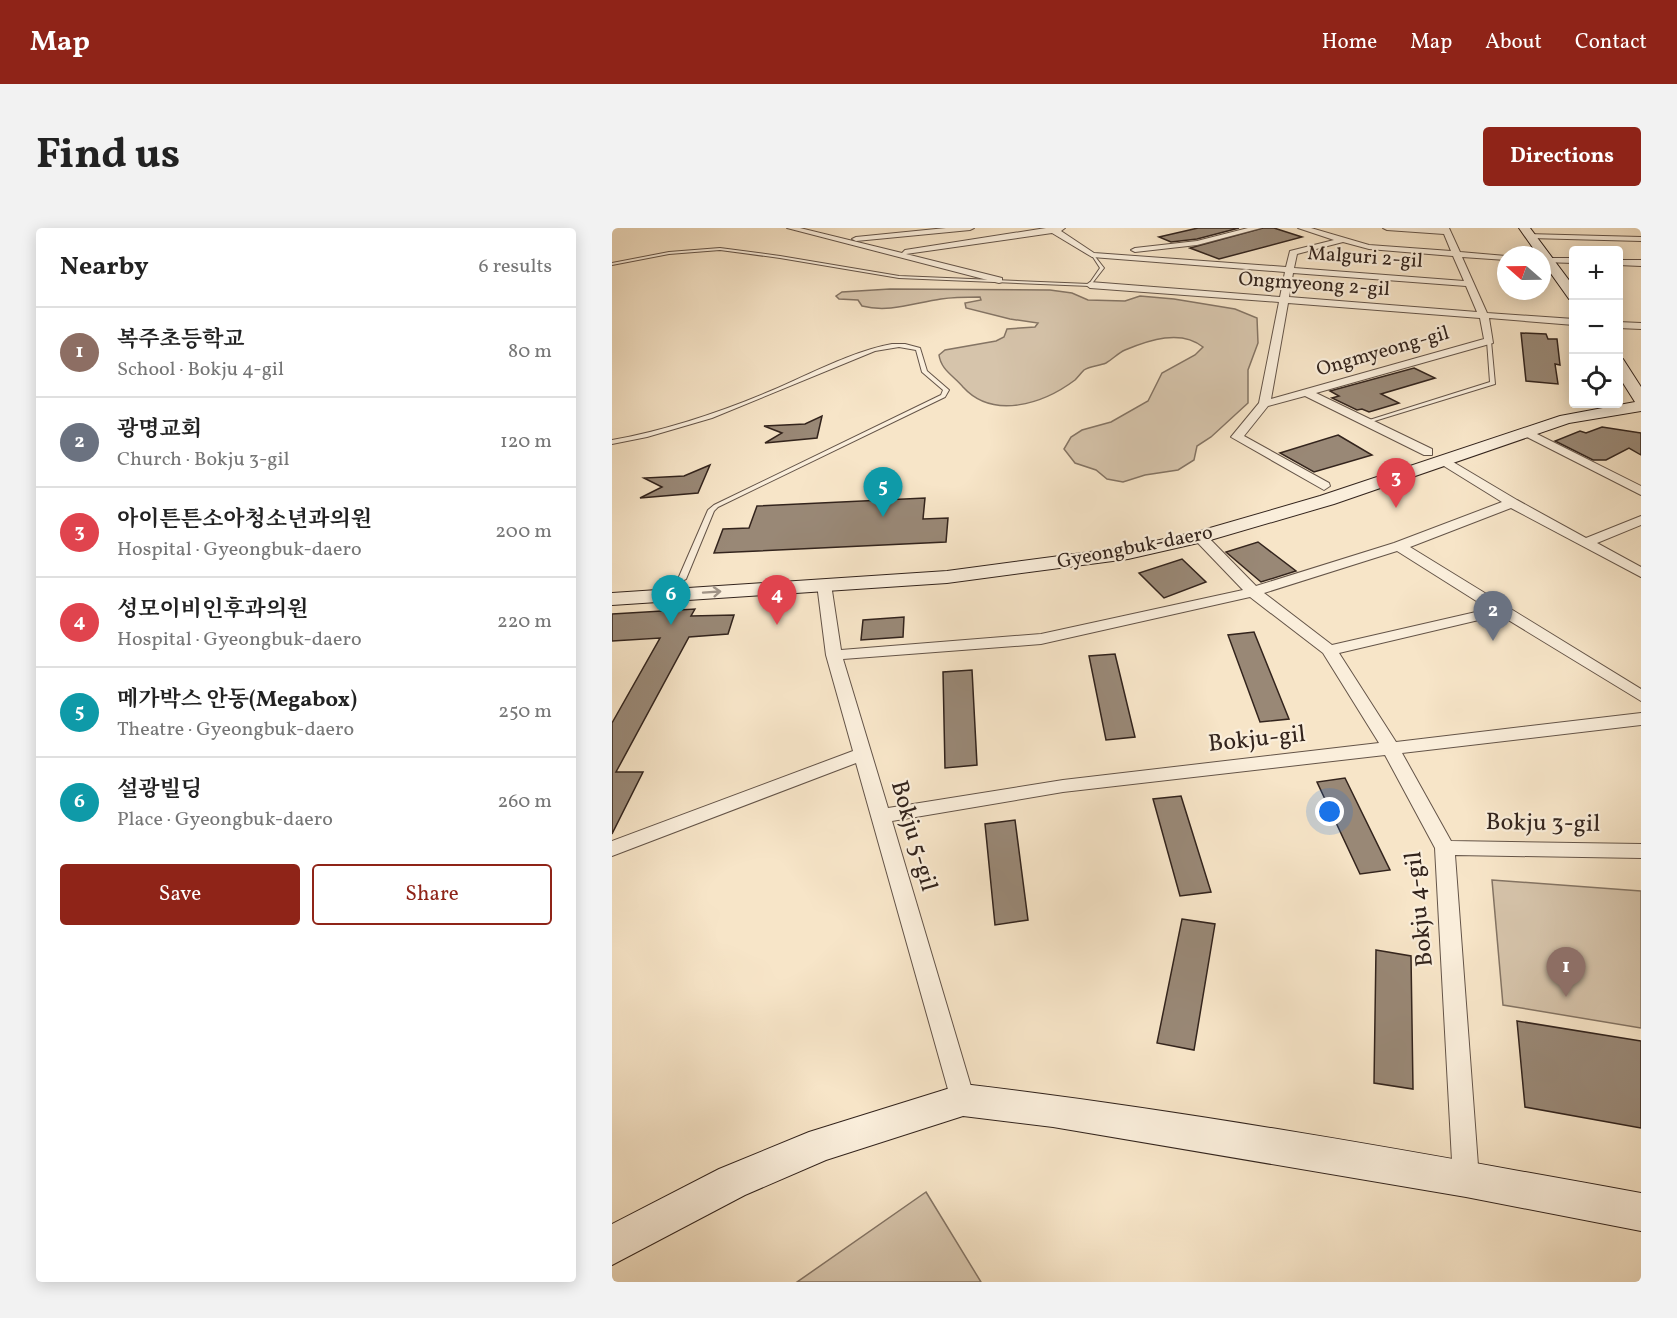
<!DOCTYPE html>
<html lang="en">
<head>
<meta charset="utf-8">
<style>
  body { margin:0; font-family:Vollkorn,"Noto Serif KR",serif; background:#f2f2f2; color:#222 }
  .controls { position:absolute; right:18px; top:18px; display:grid; overflow:hidden; border-radius:6px; box-shadow:0 3px 15px #0003 }
  .controls button { width:54px; height:54px; display:grid; place-items:center; padding:0; border:0; border-bottom:2px solid #e0e0e0; background:#fff; color:#222; font:30px sans-serif }
  .compass { position:absolute; left:885px; top:18px; width:54px; height:54px; border-radius:50%; background:#fff; box-shadow:0 3px 15px #0003; rotate:290deg }
  .you { position:absolute; left:718px; top:584px; width:21px; height:21px; margin:-15px; border:4px solid #fff; border-radius:50%; background:#1a73e8; box-shadow:0 0 0 9px #1a73e833 }
  .badge { display:grid; place-items:center; width:39px; height:39px; border-radius:50%; background:#8f2418; color:#fff; font-size:20px; font-weight:700 }
  .pin { position:absolute; translate:-50% -50px; filter:drop-shadow(0 2px 3px #0008) }
  .pin::after { content:''; position:absolute; top:32px; width:21px; height:18px; background:inherit; clip-path:polygon(0 0,100% 0,50% 100%) }
  .list { margin:0; padding:0; list-style:none }
  h2 { display:flex; justify-content:space-between; align-items:center; height:78px; margin:0; padding:0 24px; font-size:26px }
  h2 small { font-size:20px; font-weight:400; color:#767676 }
  .list li { display:grid; grid-template-columns:39px 1fr auto; gap:18px; align-items:center; box-sizing:border-box; height:90px; padding:0 24px; border-top:2px solid #e0e0e0 }
  .list b { display:block; font-size:22px; white-space:nowrap }
  .list p { margin:0; font-size:20px; white-space:nowrap; color:#767676 }
  .list em { font-size:20px; font-style:normal; color:#767676 }
  .actions { display:flex; gap:12px; padding:18px 24px }
  .actions a { flex:1; padding:14px 0; border:2px solid #8f2418; border-radius:6px; text-align:center; font-size:21px; color:#8f2418 }
  .actions .main { background:#8f2418; color:#fff }
  .icon { flex:none; width:33px; height:33px; fill:none; stroke:currentColor; stroke-width:2; stroke-linecap:round; stroke-linejoin:round }
  .map { position:relative; flex:none; width:1029px; height:1054px; overflow:hidden; border-radius:6px }
  header { display:flex; align-items:center; gap:36px; box-sizing:border-box; height:84px; padding:0 30px; background:#8f2418; color:#fff }
  header strong { font-size:28px }
  nav { display:flex; gap:33px; margin-inline-start:auto; font-size:21px }
  .intro { display:flex; align-items:center; justify-content:space-between; box-sizing:border-box; height:144px; padding:0 36px }
  h1 { margin:0; font-size:42px }
  .button { padding:15px 27px; border-radius:6px; background:#8f2418; color:#fff; font-size:21px; font-weight:700 }
  main { display:flex; gap:36px; padding:0 36px }
  aside { flex:1; background:#fff; border-radius:6px; box-shadow:0 3px 15px #0003 }
  .map>svg:first-child { display:block }
  .green { fill:#d6c4ab; stroke:#847464; stroke-width:1.5 }
  .building { fill:#998876; stroke:#33241d; stroke-width:1.5 }
  .lines { fill:none; stroke-linecap:round; stroke-linejoin:round }
  .lane-casing { stroke:#645448; stroke-width:2 }
  .street-casing { stroke:#645448; stroke-width:2 }
  .secondary-casing { stroke:#33241d; stroke-width:2 }
  .lane { fill:#faeedb; fill-rule:evenodd }
  .street { fill:#faeedb; fill-rule:evenodd }
  .secondary { fill:#faeedb; fill-rule:evenodd }
  .oneway { stroke:#a09386 }
  .labels { text-anchor:middle; dominant-baseline:central; stroke-width:4.5; stroke-linejoin:round; paint-order:stroke }
  .far-street-label { font-size:20px; fill:#33241d; stroke:#faeedb }
  .street-label { font-size:24px; fill:#33241d; stroke:#faeedb }
</style>
</head>
<body>
<header>
<strong>Map</strong>
<nav><a>Home</a><a>Map</a><a>About</a><a>Contact</a></nav>
</header>
<div class="intro"><h1>Find us</h1><a class="button">Directions</a></div>
<main>
<aside>
<h2>Nearby<small>6 results</small></h2>
<ul class="list">
<li><span class="badge" style="background:#8d6e63">1</span><div><b>복주초등학교</b><p>School · Bokju 4-gil</p></div><em>80 m</em></li>
<li><span class="badge" style="background:#6b7280">2</span><div><b>광명교회</b><p>Church · Bokju 3-gil</p></div><em>120 m</em></li>
<li><span class="badge" style="background:#e0444e">3</span><div><b>아이튼튼소아청소년과의원</b><p>Hospital · Gyeongbuk-daero</p></div><em>200 m</em></li>
<li><span class="badge" style="background:#e0444e">4</span><div><b>성모이비인후과의원</b><p>Hospital · Gyeongbuk-daero</p></div><em>220 m</em></li>
<li><span class="badge" style="background:#0f9aa8">5</span><div><b>메가박스 안동(Megabox)</b><p>Theatre · Gyeongbuk-daero</p></div><em>250 m</em></li>
<li><span class="badge" style="background:#0f9aa8">6</span><div><b>설광빌딩</b><p>Place · Gyeongbuk-daero</p></div><em>260 m</em></li>
</ul>
<div class="actions"><a class="main">Save</a><a>Share</a></div>
</aside>
<div class="map">
<svg width="1029" height="1054" viewBox="0 0 1029 1054">
  <rect width="100%" height="100%" fill="#f7e5c8"/>
  <filter id="stains"><feTurbulence type="fractalNoise" baseFrequency=".00333" numOctaves="4"/><feColorMatrix values="0 0 0 0 .2 0 0 0 0 .09 0 0 0 0 .02 0 0 0 .5 -.17"/></filter>
  <radialGradient id="worn" r=".72"><stop offset=".6" stop-color="#630" stop-opacity="0"/><stop offset="1" stop-color="#630" stop-opacity=".3"/></radialGradient>
  <g class="green">
    <path d="M278,61L438,62L460,65L476,72L513,73L528,68L562,71L623,81L645,90L646,115L636,142V175L599,209L585,218L582,232L566,242L533,247L511,254L495,251L484,242L463,235L452,221L459,209L470,202L499,194L536,173L550,145L583,127L591,119C569,101 537,112 513,122C506,125 501,131 494,135C487,138 478,138 472,142C469,145 466,149 463,152C431,176 381,192 351,159C342,148 329,142 327,127L333,122L384,113L392,109L395,101L423,99L426,95L398,91L354,80L353,75L369,72L368,69C355,69 342,69 329,71C302,75 277,85 250,78L246,72L227,71L224,68L230,64Z"/>
    <polygon points="880,652 1029,663 1029,800 891,777"/>
    <polygon points="314,964 369,1054 185,1054"/>
  </g>
  <g class="building">
    <polygon points="586,0 627,0 585,11 559,14 547,9"/>
    <polygon points="651,0 662,0 690,9 607,31 578,20"/>
    <polygon points="909,105 934,106 936,111 945,111 948,137 943,136 946,156 914,153"/>
    <polygon points="802,140 823,150 769,166 787,175 757,184 750,181 745,182 720,170 727,168 718,163"/>
    <polygon points="210,188 205,210 153,215 170,205 152,198 193,196"/>
    <polygon points="990,199 1029,205 1029,227 1017,220 994,232 981,232 943,213 968,203 974,205"/>
    <polygon points="726,207 760,227 702,244 668,225"/>
    <polygon points="98,237 86,265 28,270 50,259 32,250 72,248"/>
    <polygon points="313,270 311,291 336,290 334,314 102,325 111,301 137,300 145,278"/>
    <polygon points="646,314 684,343 649,354 614,324"/>
    <polygon points="570,331 594,354 552,370 527,345"/>
    <polygon points="83,381 79,388 122,387 116,406 77,409 4,544 31,544 0,606 0,495 48,410 0,413 0,386"/>
    <polygon points="292,389 291,409 249,412 251,392"/>
    <polygon points="642,404 677,491 648,494 616,407"/>
    <polygon points="503,426 523,509 494,512 477,428"/>
    <polygon points="360,442 365,537 333,540 331,444"/>
    <polygon points="733,550 778,642 748,646 705,554"/>
    <polygon points="569,568 599,664 568,668 541,571"/>
    <polygon points="403,592 416,692 383,697 373,596"/>
    <polygon points="570,691 603,696 582,822 545,815"/>
    <polygon points="764,722 799,728 801,861 762,855"/>
    <polygon points="905,793 1029,813 1029,900 913,879"/>
  </g>
  <g class="lines">
    <defs>
      <g id="lane">
        <polygon points="108,20 168,28 287,48 477,56 488,40 479,26 481,26 492,40 478,58 287,50 168,30 108,22 57,26 0,37 0,35 57,24"/>
        <polygon points="877,112 879,113 883,156 756,195 751,194 878,154 875,113"/>
        <path d="M280,116H293L308,120L315,143L337,162L333,169L106,279L102,283L74,351L70,353H67L66,351L96,282L102,277L329,167L331,162L310,144L304,122L287,119L263,123L100,190L35,209L0,216V212C56,202 109,184 161,162C198,146 241,123 280,116Z"/>
      </g>
      <g id="street">
        <path d="M175,0H188L290,25L293,22L434,0H453L449,3L482,25L674,39L678,23L722,12L686,0H699L757,17L839,23L832,6L775,2L771,0H837L848,24L894,28V32L850,29L875,85L962,91V97L877,90L881,115L704,165L820,221V227H812L693,168L656,178L632,208L717,255L718,258L712,262L619,209L647,175L667,74L478,60L474,57L478,54L668,69L673,44L480,29L440,5L294,26L390,50V54L387,55ZM731,14L757,21L841,28L852,53L682,40L685,26ZM681,45L854,58L865,84L677,69ZM676,75L868,90L872,111L659,171Z"/>
        <polygon points="334,0 362,0 358,2 244,13 240,11 244,9"/>
        <polygon points="636,0 649,0 585,17 523,24 519,22 523,20 585,13"/>
        <polygon points="915,6 1029,9 1029,13 918,10 915,10"/>
        <polygon points="930,30 962,30 962,35 930,34"/>
        <polygon points="1006,32 1029,32 1029,38 1006,37"/>
        <polygon points="1006,94 1029,95 1029,101 1006,100"/>
        <polygon points="913,200 1029,258 1029,267 909,206 907,204"/>
        <path d="M831,228L905,272L974,310L1029,288V297L985,315L1029,339V349L899,280L798,319L1029,461V473L888,387L727,425L784,514L1029,485V497L790,525L839,613L1029,616V630L843,627L867,951L863,960L854,964L845,960L841,951L823,620L773,527L451,564L280,593L363,872L360,880L351,883L342,880L339,872L244,535L0,628V613L241,523L214,427L205,356L207,353L212,352L219,356L229,422L429,406L631,362L583,312L581,309L583,306H593L644,358L782,315L890,274L827,235V229ZM785,323L877,381L720,417L652,365ZM638,369L711,425L767,515L451,552L276,580L231,431L429,416Z"/>
      </g>
      <g id="secondary">
        <polygon points="907,0 918,0 962,59 962,72 957,71 930,33 930,27 926,27"/>
        <polygon points="1006,130 1011,131 1029,159 1029,183 957,195 722,276 595,313 516,331 335,355 0,377 0,365 335,343 516,319 584,304 708,268 948,188 1023,174 1006,147"/>
        <path d="M351,856C578,883 804,924 1029,965V1003L854,969L441,899L351,888L214,932L133,967L0,1037V996L107,941L197,904Z"/>
      </g>
    </defs>
    <use href="#lane" class="lane-casing"/>
    <use href="#street" class="street-casing"/>
    <use href="#secondary" class="secondary-casing"/>
    <use href="#lane" class="lane"/>
    <use href="#street" class="street"/>
    <use href="#secondary" class="secondary"/>
  </g>
  <defs><path id="oneway-shaft" d="M-6 0H5M1.5-3L5.5 0L1.5 3" fill="none" stroke-width="1.6" stroke-linecap="round" stroke-linejoin="round" transform="scale(1.5)"/></defs>
  <use class="oneway" href="#oneway-shaft" transform="translate(100 364) rotate(-4)"/>
  <g class="labels">
    <g class="far-street-label">
      <text transform="translate(753 30) rotate(4)">Malguri 2-gil</text>
      <text transform="translate(702 57) rotate(4)">Ongmyeong 2-gil</text>
      <text transform="translate(771 124) rotate(-16)">Ongmyeong-gil</text>
      <text transform="translate(523 320) rotate(-11)">Gyeongbuk-daero</text>
    </g>
    <g class="street-label">
      <text transform="translate(645 512) rotate(-6)">Bokju-gil</text>
      <text transform="translate(931 596) rotate(1)">Bokju 3-gil</text>
      <text transform="translate(301 608) rotate(74)">Bokju 5-gil</text>
      <text transform="translate(808 681) rotate(-96)">Bokju 4-gil</text>
    </g>
  </g>
  <rect width="100%" height="100%" filter="url(#stains)"/>
  <rect width="100%" height="100%" fill="url(#worn)"/>
</svg>
<div class="controls">
<button>+</button>
<button>−</button>
<button><svg class="icon" aria-label="locate" viewBox="0 0 24 24"><circle cx="12" cy="12" r="6"/><path d="M12 2v4M12 18v4M2 12h4M18 12h4"/></svg></button>
</div>
<svg class="compass" viewBox="-18 -18 36 36"><path d="M0-13l5 13h-10z" fill="#e53935"/><path d="M0 13l5-13h-10z" fill="#767676"/></svg>
<div class="you"></div>
<div class="pin badge" style="left:954px;top:769px;background:#8d6e63">1</div>
<div class="pin badge" style="left:881px;top:413px;background:#6b7280">2</div>
<div class="pin badge" style="left:784px;top:280px;background:#e0444e">3</div>
<div class="pin badge" style="left:165px;top:397px;background:#e0444e">4</div>
<div class="pin badge" style="left:271px;top:289px;background:#0f9aa8">5</div>
<div class="pin badge" style="left:59px;top:397px;background:#0f9aa8">6</div>
</div>
</main>
</body>
</html>
